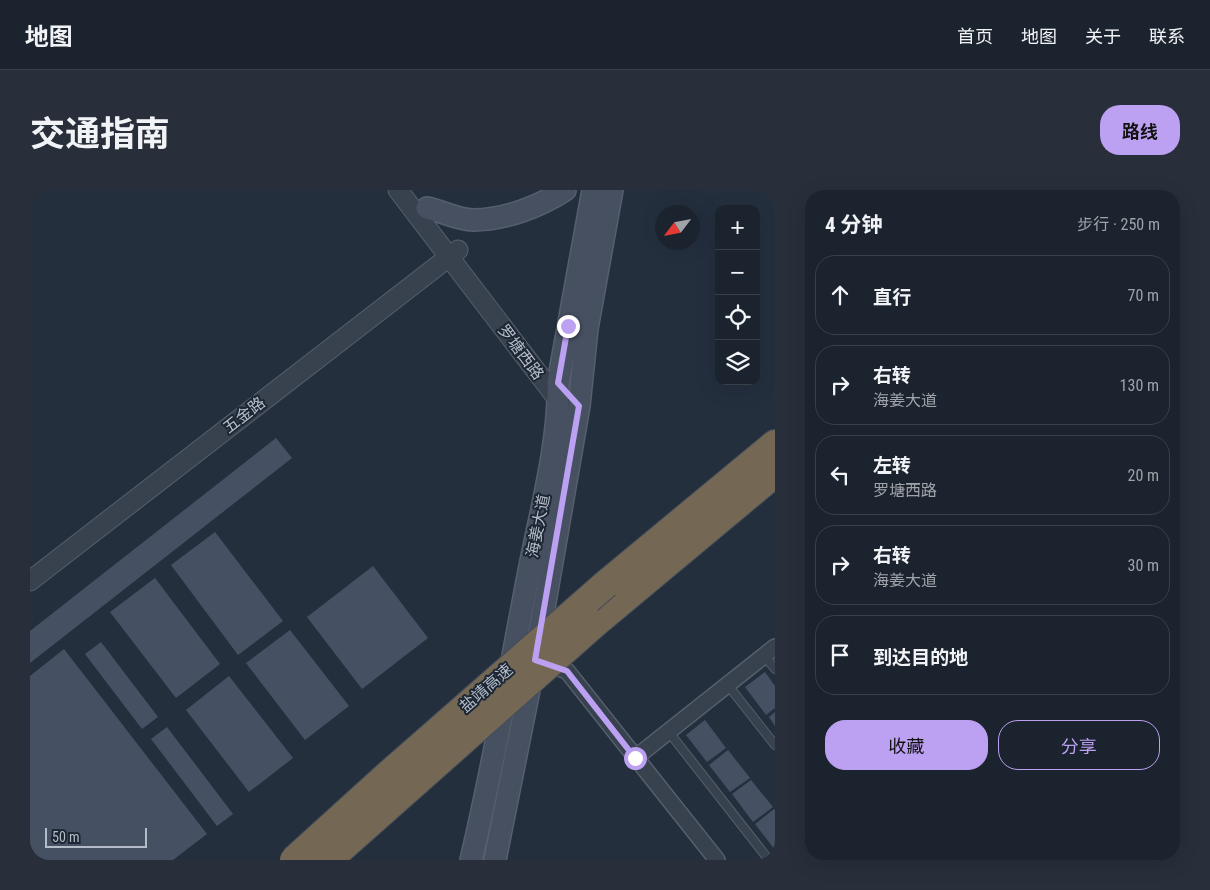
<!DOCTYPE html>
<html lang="zh">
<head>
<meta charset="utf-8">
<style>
  body { margin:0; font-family:"Roboto Condensed","Noto Sans SC",sans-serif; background:#282f3a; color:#f1f3f6 }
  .controls { position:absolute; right:15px; top:15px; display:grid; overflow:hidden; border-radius:10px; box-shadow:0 5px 20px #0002 }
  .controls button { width:45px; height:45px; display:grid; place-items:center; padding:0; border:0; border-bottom:1px solid #39404a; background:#1b232e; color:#f1f3f6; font:25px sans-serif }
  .compass { position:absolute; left:625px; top:15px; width:45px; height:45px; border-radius:50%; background:#1b232e; box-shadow:0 5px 20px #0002; rotate:238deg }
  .scale { position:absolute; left:15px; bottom:12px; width:102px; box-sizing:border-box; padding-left:5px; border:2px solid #b4bcc9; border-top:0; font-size:14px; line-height:18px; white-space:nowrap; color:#b4bcc9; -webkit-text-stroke:4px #1d2633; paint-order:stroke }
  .stop { position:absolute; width:15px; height:15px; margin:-11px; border:4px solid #bca0f2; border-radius:50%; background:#fff }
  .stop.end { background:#bca0f2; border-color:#fff; box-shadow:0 1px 5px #0008 }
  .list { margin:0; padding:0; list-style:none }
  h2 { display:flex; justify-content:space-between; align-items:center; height:65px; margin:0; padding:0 20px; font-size:21px }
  h2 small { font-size:16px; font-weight:400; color:#a0a4aa }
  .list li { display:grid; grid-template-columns:32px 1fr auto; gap:15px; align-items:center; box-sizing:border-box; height:80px; margin:0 10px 10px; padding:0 10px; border:1px solid #39404a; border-radius:20px }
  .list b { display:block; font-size:19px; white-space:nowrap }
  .list p { margin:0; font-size:16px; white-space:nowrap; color:#a0a4aa }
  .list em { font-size:16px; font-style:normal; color:#a0a4aa }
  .actions { display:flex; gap:10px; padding:15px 20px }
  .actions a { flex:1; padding:11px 0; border:1px solid #bca0f2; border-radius:20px; text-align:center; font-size:18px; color:#bca0f2 }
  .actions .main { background:#bca0f2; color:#111 }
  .icon { flex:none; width:28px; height:28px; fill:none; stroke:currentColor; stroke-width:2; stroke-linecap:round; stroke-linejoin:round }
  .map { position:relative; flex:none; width:745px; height:670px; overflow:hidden; border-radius:20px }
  header { display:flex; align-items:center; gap:30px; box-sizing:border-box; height:70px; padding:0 25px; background:#1b232e; border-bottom:1px solid #39404a }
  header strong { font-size:24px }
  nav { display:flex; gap:28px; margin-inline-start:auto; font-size:18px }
  .intro { display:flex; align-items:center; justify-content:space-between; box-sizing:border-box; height:120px; padding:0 30px }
  h1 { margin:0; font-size:35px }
  .button { padding:12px 22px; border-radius:20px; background:#bca0f2; color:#111; font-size:18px; font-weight:700 }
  main { display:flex; gap:30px; padding:0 30px }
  aside { flex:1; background:#1b232e; border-radius:20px; box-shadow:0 5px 20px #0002 }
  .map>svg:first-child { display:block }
  .building { fill:#455162 }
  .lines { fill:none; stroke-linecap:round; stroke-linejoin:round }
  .service-casing { stroke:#565f6c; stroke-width:10 }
  .minor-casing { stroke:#565f6c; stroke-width:18 }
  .tertiary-casing { stroke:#565f6c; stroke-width:21 }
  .secondary-casing { stroke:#565f6c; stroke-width:24 }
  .motorway-casing { stroke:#434c59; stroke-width:30 }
  .service { stroke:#38414e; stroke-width:8 }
  .minor { stroke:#38414e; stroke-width:15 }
  .tertiary { stroke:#38414e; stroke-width:19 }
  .secondary { stroke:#465061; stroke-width:21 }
  .motorway { stroke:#746855; stroke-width:28 }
  .motorway-bridge-casing { stroke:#434c59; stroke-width:30; stroke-linecap:butt }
  .motorway-bridge { stroke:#746855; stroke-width:28 }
  .route { stroke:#bca0f2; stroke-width:6 }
  .labels { text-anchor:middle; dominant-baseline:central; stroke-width:4; stroke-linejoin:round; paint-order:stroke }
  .street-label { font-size:16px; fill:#b4bcc9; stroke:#1d2633 }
</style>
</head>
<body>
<header>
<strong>地图</strong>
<nav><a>首页</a><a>地图</a><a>关于</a><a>联系</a></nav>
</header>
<div class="intro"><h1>交通指南</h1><a class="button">路线</a></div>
<main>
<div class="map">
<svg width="745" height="670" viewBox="0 0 745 670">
  <rect width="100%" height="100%" fill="#242f3e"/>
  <g class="building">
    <polygon points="246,248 262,268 0,473 0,441"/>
    <polygon points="185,342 253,431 208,465 141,375"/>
    <polygon points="343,376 398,448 332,499 277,427"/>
    <polygon points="125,388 190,474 146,508 80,422"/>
    <polygon points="260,440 319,516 275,550 216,473"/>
    <polygon points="71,452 128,527 112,539 55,464"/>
    <polygon points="34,459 177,644 143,670 0,670 0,486"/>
    <polygon points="735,482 745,496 745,518 736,525 715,497"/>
    <polygon points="199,486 263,568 219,602 156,520"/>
    <polygon points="745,522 745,536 739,527"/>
    <polygon points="675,530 696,558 677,572 656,545"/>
    <polygon points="137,537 203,624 187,636 121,549"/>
    <polygon points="698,560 720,588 700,602 679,575"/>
    <polygon points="721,590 743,617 723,632 702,604"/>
    <polygon points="744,619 745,620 745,660 725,634"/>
  </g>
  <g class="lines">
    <defs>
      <g id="service">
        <polyline points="734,465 745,479"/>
        <polyline points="697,494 745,555"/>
        <polyline points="638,541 739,670"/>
      </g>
      <g id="minor">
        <polyline points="513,473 537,481 687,670"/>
        <polyline points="605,568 745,457"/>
      </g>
      <g id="tertiary">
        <polyline points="368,0 529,211 535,213"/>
        <polyline points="0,391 428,60"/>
      </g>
      <g id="secondary">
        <path d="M397,18C411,21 429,30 443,30C474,30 509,17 535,0"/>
        <path d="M441,670C464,573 481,474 500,376C511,321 530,248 528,193L563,0"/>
        <polyline points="465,670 505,470 549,216 557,139 582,0"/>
      </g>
      <g id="motorway">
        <polyline points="576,394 745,254"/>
        <polyline points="564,434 745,283"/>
      </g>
    </defs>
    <use href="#service" class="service-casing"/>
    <use href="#minor" class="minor-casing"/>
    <use href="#tertiary" class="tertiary-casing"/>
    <use href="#secondary" class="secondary-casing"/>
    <use href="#motorway" class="motorway-casing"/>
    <use href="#service" class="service"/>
    <use href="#minor" class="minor"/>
    <use href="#tertiary" class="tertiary"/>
    <use href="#secondary" class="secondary"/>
    <use href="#motorway" class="motorway"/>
    <defs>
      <g id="motorway-bridge">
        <polyline points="264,670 360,583 576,394"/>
        <polyline points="298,670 564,434"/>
      </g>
    </defs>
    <use href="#motorway-bridge" class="motorway-bridge-casing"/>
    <use href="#motorway-bridge" class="motorway-bridge"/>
  </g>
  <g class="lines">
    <polyline class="route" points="538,136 528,193 549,216 505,470 537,481 605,568"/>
  </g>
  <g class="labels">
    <g class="street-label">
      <text transform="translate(491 162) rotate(53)">罗塘西路</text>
      <text transform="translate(214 225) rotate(-38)">五金路</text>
      <text transform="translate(508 336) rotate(-79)">海姜大道</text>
      <text transform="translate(456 498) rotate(-41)">盐靖高速</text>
    </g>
  </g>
</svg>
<div class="controls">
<button>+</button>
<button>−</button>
<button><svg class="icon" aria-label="locate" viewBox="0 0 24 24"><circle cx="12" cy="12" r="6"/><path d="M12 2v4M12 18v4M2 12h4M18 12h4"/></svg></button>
<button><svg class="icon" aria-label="layers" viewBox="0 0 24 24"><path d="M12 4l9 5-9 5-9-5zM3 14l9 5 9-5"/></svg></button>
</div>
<svg class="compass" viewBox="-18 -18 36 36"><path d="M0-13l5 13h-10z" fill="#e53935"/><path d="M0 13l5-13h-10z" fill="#a0a4aa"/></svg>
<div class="scale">50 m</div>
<div class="stop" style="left:605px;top:568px"></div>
<div class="stop end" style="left:538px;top:136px"></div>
</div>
<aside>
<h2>4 分钟<small>步行 · 250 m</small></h2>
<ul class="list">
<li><svg class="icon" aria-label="ahead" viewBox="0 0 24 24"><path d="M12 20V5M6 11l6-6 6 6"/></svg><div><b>直行</b></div><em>70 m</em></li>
<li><svg class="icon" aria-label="right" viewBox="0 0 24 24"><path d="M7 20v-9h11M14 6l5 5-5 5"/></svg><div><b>右转</b><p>海姜大道</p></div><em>130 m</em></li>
<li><svg class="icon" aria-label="left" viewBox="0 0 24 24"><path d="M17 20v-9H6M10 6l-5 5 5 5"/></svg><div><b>左转</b><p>罗塘西路</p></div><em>20 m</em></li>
<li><svg class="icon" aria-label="right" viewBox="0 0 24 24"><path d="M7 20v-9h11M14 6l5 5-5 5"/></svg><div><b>右转</b><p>海姜大道</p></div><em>30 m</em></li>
<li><svg class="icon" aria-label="arrive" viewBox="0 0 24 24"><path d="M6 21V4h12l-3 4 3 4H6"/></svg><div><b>到达目的地</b></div></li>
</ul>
<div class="actions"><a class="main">收藏</a><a>分享</a></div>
</aside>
</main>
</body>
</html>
